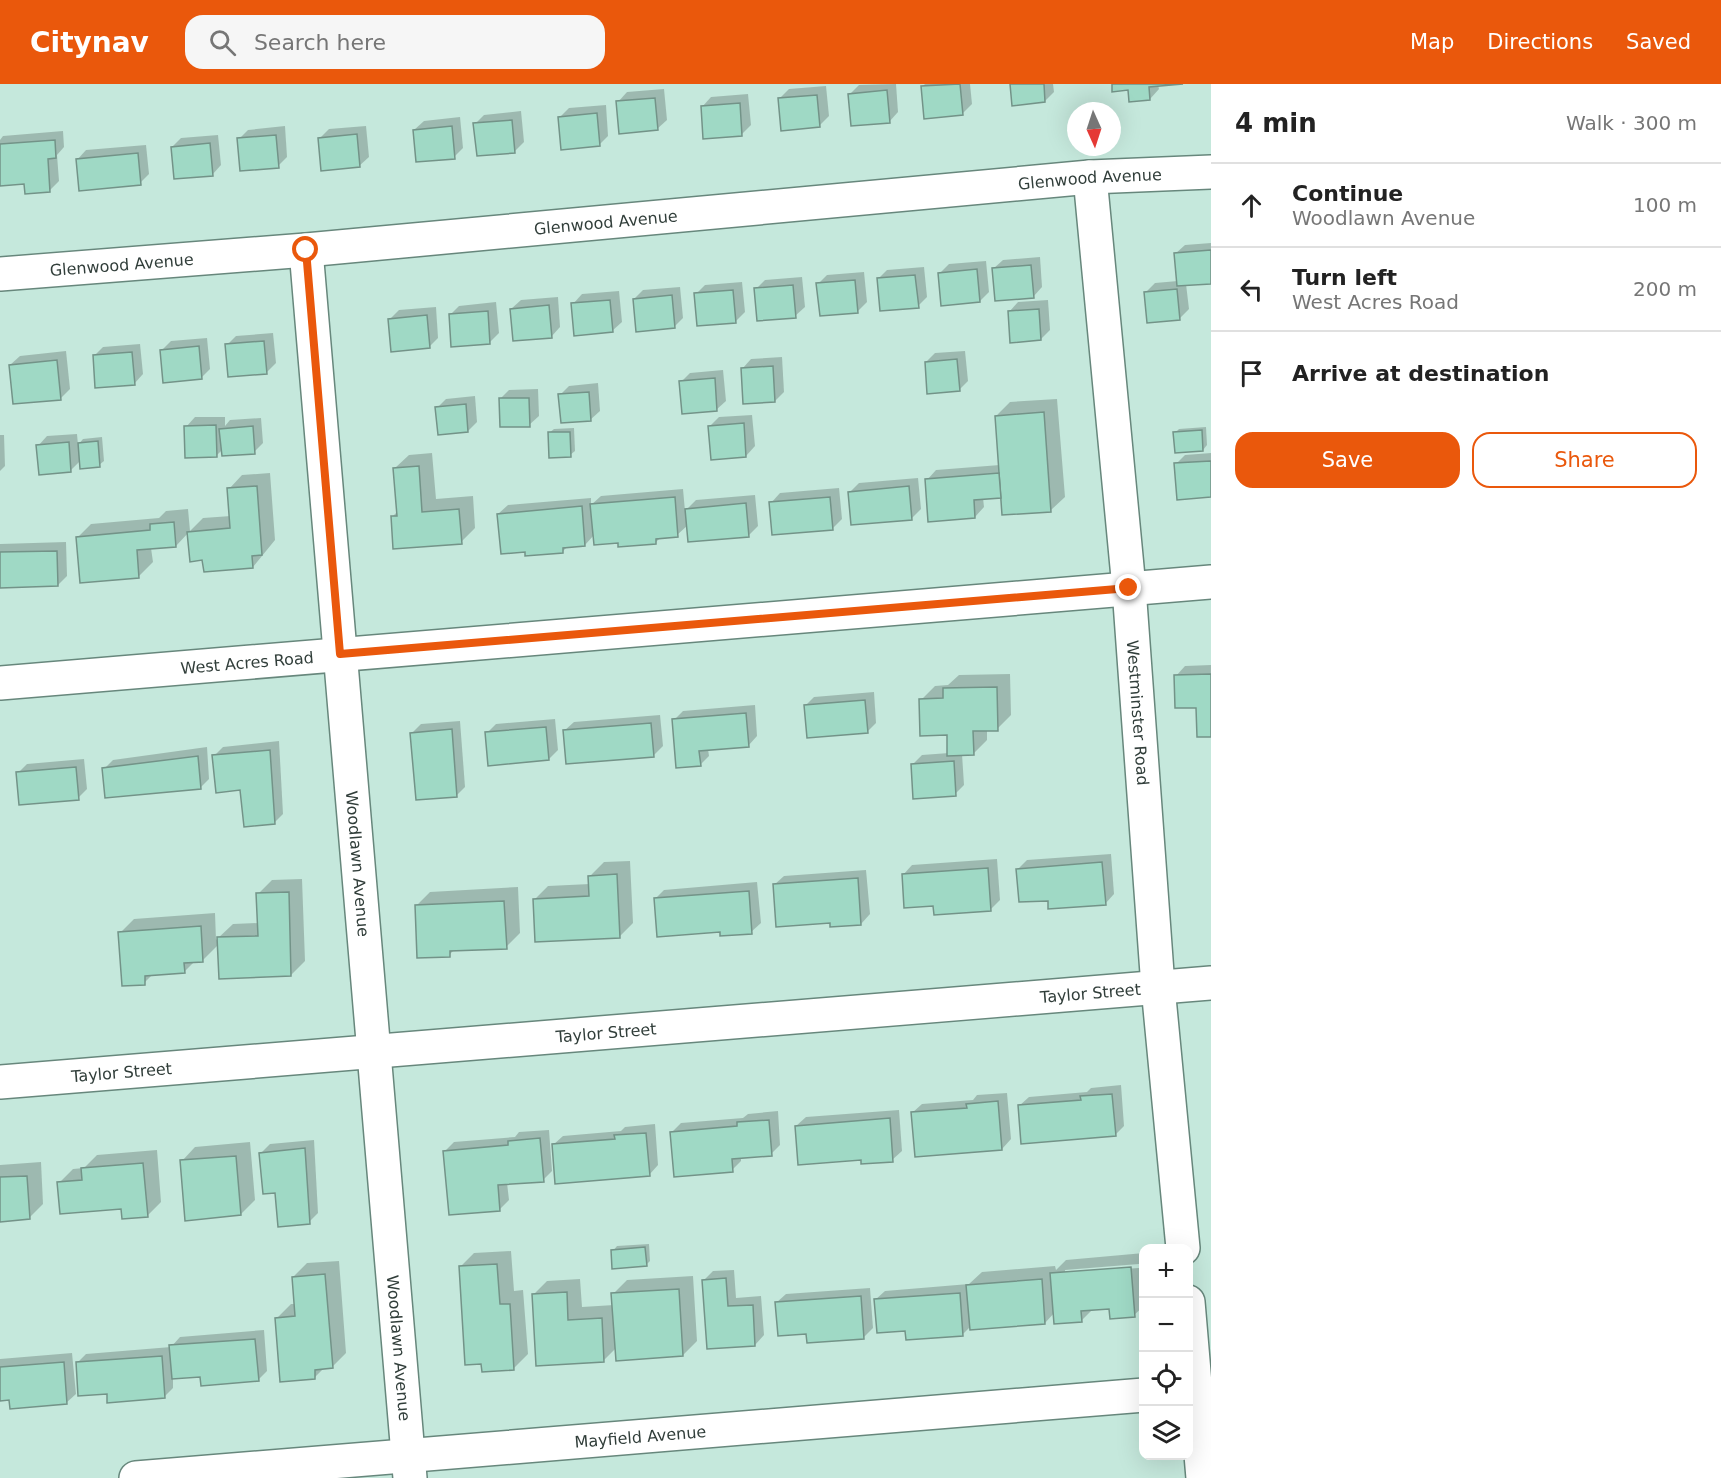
<!DOCTYPE html>
<html lang="en">
<head>
<meta charset="utf-8">
<style>
  body { margin:0; font-family:"DejaVu Sans",sans-serif; background:#f6f6f6; color:#222 }
  .controls { position:absolute; right:18px; bottom:18px; display:grid; overflow:hidden; border-radius:12px; box-shadow:0 6px 24px #0002 }
  .controls button { width:54px; height:54px; display:grid; place-items:center; padding:0; border:0; border-bottom:2px solid #e0e0e0; background:#fff; color:#222; font:30px sans-serif }
  .compass { position:absolute; left:1067px; top:18px; width:54px; height:54px; border-radius:50%; background:#fff; box-shadow:0 6px 24px #0002; rotate:177deg }
  .stop { position:absolute; width:18px; height:18px; margin:-14px; border:4px solid #ea580c; border-radius:50%; background:#fff }
  .stop.end { background:#ea580c; border-color:#fff; box-shadow:0 2px 6px #0008 }
  .list { margin:0; padding:0; list-style:none }
  h2 { display:flex; justify-content:space-between; align-items:center; height:78px; margin:0; padding:0 24px; font-size:26px }
  h2 small { font-size:20px; font-weight:400; color:#767676 }
  .list li { display:grid; grid-template-columns:39px 1fr auto; gap:18px; align-items:center; box-sizing:border-box; height:84px; padding:0 24px; border-top:2px solid #e0e0e0 }
  .list b { display:block; font-size:22px; white-space:nowrap }
  .list p { margin:0; font-size:20px; white-space:nowrap; color:#767676 }
  .list em { font-size:20px; font-style:normal; color:#767676 }
  .actions { display:flex; gap:12px; padding:18px 24px }
  .actions a { flex:1; padding:14px 0; border:2px solid #ea580c; border-radius:18px; text-align:center; font-size:21px; color:#ea580c }
  .actions .main { background:#ea580c; color:#fff }
  .icon { flex:none; width:33px; height:33px; fill:none; stroke:currentColor; stroke-width:2; stroke-linecap:round; stroke-linejoin:round }
  .map { position:relative; flex:none; width:1211px; height:1394px; overflow:hidden }
  header { display:flex; align-items:center; gap:36px; box-sizing:border-box; height:84px; padding:0 30px; background:#ea580c; color:#fff }
  header strong { font-size:28px }
  nav { display:flex; gap:33px; margin-inline-start:auto; font-size:21px }
  .search { width:420px; height:54px; background:#f6f6f6; display:flex; align-items:center; gap:15px; box-sizing:border-box; padding:0 21px; border-radius:18px; color:#767676; font-size:22px }
  main { display:flex }
  aside { flex:1; background:#fff }
  .map>svg:first-child { display:block }
  .shadow { fill:#0003; fill-rule:evenodd }
  .building { fill:#9fd9c5; stroke:#739388; stroke-width:1.5 }
  .lines { fill:none; stroke-linecap:round; stroke-linejoin:round }
  .minor-casing { stroke:#67877c; stroke-width:36 }
  .minor { stroke:#fff; stroke-width:33 }
  .route { stroke:#ea580c; stroke-width:8 }
  .labels { text-anchor:middle; dominant-baseline:central; stroke-width:6; stroke-linejoin:round; paint-order:stroke }
  .street-label { font-size:16px; fill:#313e3a; stroke:#c5e8dc }
</style>
</head>
<body>
<header>
<strong>Citynav</strong>
<div class="search"><svg class="icon" aria-label="search" viewBox="0 0 24 24"><circle cx="10" cy="10" r="6"/><path d="M15 15l6 6"/></svg>Search here</div>
<nav><a>Map</a><a>Directions</a><a>Saved</a></nav>
</header>
<main>
<div class="map">
<svg width="1211" height="1394" viewBox="0 0 1211 1394">
  <rect width="100%" height="100%" fill="#c5e8dc"/>
  <g class="shadow">
    <polygon points="896,0 898,28 889,38 850,10 859,1"/>
    <polygon points="925,0 970,0 972,20 962,30 923,2"/>
    <polygon points="1012,0 1053,0 1054,8 1045,17"/>
    <polygon points="1113,0 1170,0 1158,1 1159,5 1150,15"/>
    <polygon points="826,2 829,32 819,42 780,14 789,5"/>
    <polygon points="664,5 667,36 657,45 618,18 627,8"/>
    <polygon points="748,10 751,41 742,50 702,23 711,13"/>
    <polygon points="606,21 608,52 599,61 560,33 569,24"/>
    <polygon points="521,27 524,58 515,67 475,40 484,31"/>
    <polygon points="460,33 463,64 454,73 414,46 424,37"/>
    <polygon points="285,42 287,73 278,82 239,55 248,46"/>
    <polygon points="366,42 369,73 359,82 320,54 329,45"/>
    <polygon points="63,47 64,63 57,71 59,97 50,106 25,98 0,100 0,56 3,52"/>
    <polygon points="218,51 221,81 212,91 172,63 181,54"/>
    <polygon points="146,61 149,90 140,99 77,76 86,66"/>
    <polygon points="1211,159 1211,198 1186,200 1189,225 1180,234 1146,208 1155,199 1178,197 1175,170 1185,161"/>
    <polygon points="1040,173 1042,203 1033,213 993,185 1003,176"/>
    <polygon points="986,177 989,208 980,217 940,189 949,180"/>
    <polygon points="924,183 927,213 918,222 878,195 887,186"/>
    <polygon points="864,188 867,218 858,227 818,200 827,191"/>
    <polygon points="802,193 805,223 795,232 756,205 765,196"/>
    <polygon points="742,198 745,228 736,237 696,210 705,201"/>
    <polygon points="680,203 683,234 674,243 634,215 643,206"/>
    <polygon points="619,207 622,238 612,247 573,220 582,210"/>
    <polygon points="558,213 560,243 551,253 511,225 521,216"/>
    <polygon points="1048,216 1050,246 1041,255 1009,228 1018,218"/>
    <polygon points="496,218 499,249 490,258 450,231 459,222"/>
    <polygon points="436,223 438,254 429,263 390,235 399,226"/>
    <polygon points="273,249 276,279 266,289 227,261 236,252"/>
    <polygon points="207,254 210,285 201,294 161,267 171,257"/>
    <polygon points="140,260 143,290 134,300 94,272 103,263"/>
    <polygon points="66,267 70,305 61,314 10,281 20,272"/>
    <polygon points="965,267 968,297 959,306 926,278 935,269"/>
    <polygon points="782,273 784,308 775,317 742,285 751,275"/>
    <polygon points="723,286 726,317 716,326 681,298 690,289"/>
    <polygon points="598,299 600,327 590,336 560,311 569,302"/>
    <polygon points="538,305 539,332 529,341 500,315 509,306"/>
    <polygon points="475,312 477,338 468,347 437,324 446,315"/>
    <polygon points="1057,315 1065,413 1051,426 1002,412 983,414 984,423 975,433 927,396 936,386 1000,381 996,332 1010,318"/>
    <polygon points="752,331 755,362 746,372 710,342 719,333"/>
    <polygon points="195,333 225,333 225,342 230,336 261,334 263,359 254,368 223,365 216,372 186,343"/>
    <polygon points="1206,343 1207,361 1203,366 1175,349 1179,345"/>
    <polygon points="574,344 575,367 570,371 549,349 554,345"/>
    <polygon points="77,350 78,361 83,355 102,353 104,377 99,381 81,376 70,387 38,362 47,352"/>
    <polygon points="0,351 4,351 5,382 0,387"/>
    <polygon points="432,369 436,415 473,412 475,444 461,458 392,433 398,427 395,384 409,371"/>
    <polygon points="1211,369 1211,412 1176,380 1185,371"/>
    <polygon points="270,389 275,456 253,483 204,475 189,448 176,462 151,464 153,478 139,492 77,454 91,440 159,434 166,427 188,425 190,447 203,434 231,432 229,405 242,391"/>
    <polygon points="918,394 921,425 912,434 850,408 859,399"/>
    <polygon points="839,404 842,435 832,445 771,419 780,409"/>
    <polygon points="683,405 685,427 696,416 755,411 758,442 749,451 688,441 677,451 661,453 656,458 620,458 594,451 585,461 568,462 563,467 498,430 508,421 591,414 591,421 601,412"/>
    <polygon points="66,458 67,492 58,501 0,502 0,460"/>
    <polygon points="1211,581 1211,651 1197,622 1176,592 1185,582"/>
    <polygon points="1010,590 1011,631 997,645 987,646 987,656 973,670 962,670 964,701 955,710 913,680 922,671 949,669 948,649 921,616 935,602 948,601 959,591"/>
    <polygon points="874,608 876,639 867,648 805,622 814,613"/>
    <polygon points="755,621 757,652 748,662 708,665 709,672 700,681 674,636 683,627"/>
    <polygon points="660,631 663,662 654,671 564,647 574,638"/>
    <polygon points="555,635 558,666 549,675 487,649 496,640"/>
    <polygon points="460,637 465,703 456,712 412,649 421,640"/>
    <polygon points="279,657 283,730 274,739 214,672 223,663"/>
    <polygon points="207,663 209,695 200,704 104,685 113,676"/>
    <polygon points="84,675 87,705 78,714 18,689 27,680"/>
    <polygon points="1111,770 1114,810 1105,820 1049,815 1018,785 1027,776"/>
    <polygon points="997,775 1000,816 991,825 934,820 903,791 912,781"/>
    <polygon points="630,777 633,839 619,853 534,816 548,802 590,800 590,792 604,778"/>
    <polygon points="866,786 870,830 861,840 832,838 774,801 784,792"/>
    <polygon points="302,795 305,877 291,891 219,860 203,876 195,877 185,887 154,889 144,899 120,849 134,835 215,829 216,856 233,840 259,839 258,810 272,796"/>
    <polygon points="757,798 761,839 751,848 721,846 655,815 664,806"/>
    <polygon points="518,803 520,849 506,863 455,865 449,871 416,822 430,808"/>
    <polygon points="1121,1001 1124,1042 1115,1051 1019,1022 1029,1013 1087,1008 1091,1004"/>
    <polygon points="1007,1009 1011,1055 1002,1065 912,1029 922,1020 973,1016 977,1011"/>
    <polygon points="899,1026 902,1067 892,1076 862,1075 796,1042 806,1033"/>
    <polygon points="778,1027 780,1061 771,1070 741,1073 741,1077 732,1086 671,1049 681,1039 743,1034 748,1030"/>
    <polygon points="655,1040 658,1081 649,1091 553,1061 563,1052 621,1047 625,1043"/>
    <polygon points="549,1046 552,1087 543,1096 507,1099 509,1116 500,1125 445,1067 454,1058 515,1053 519,1048"/>
    <polygon points="314,1056 318,1129 309,1138 276,1107 261,1069 270,1060"/>
    <polygon points="250,1058 255,1116 241,1130 182,1077 195,1063"/>
    <polygon points="157,1066 161,1118 147,1132 59,1099 73,1085 84,1084 97,1071"/>
    <polygon points="41,1078 43,1120 29,1134 0,1136 0,1081"/>
    <polygon points="649,1160 650,1177 646,1181 613,1167 617,1162"/>
    <polygon points="511,1167 514,1207 523,1206 528,1270 514,1284 460,1183 474,1169"/>
    <path d="M1144,1169V1222L1134,1231L1111,1223L1093,1225L1082,1236L1055,1228L1045,1239L971,1242L963,1250L906,1245L875,1216L885,1207L969,1200L982,1188L1055,1182L1056,1186L1066,1176ZM1139,1180V1184L1065,1189V1186Z"/>
    <polygon points="339,1177 346,1269 332,1283 325,1283 314,1294 277,1234 291,1220 296,1220 293,1193 307,1179"/>
    <polygon points="734,1186 736,1214 761,1212 764,1251 755,1261 704,1196 713,1187"/>
    <polygon points="693,1192 697,1257 683,1271 616,1264 604,1276 533,1211 547,1197 580,1195 582,1223 614,1221 613,1210 627,1196"/>
    <polygon points="870,1204 873,1244 864,1253 808,1249 776,1219 786,1210"/>
    <polygon points="264,1246 267,1287 258,1296 202,1291 173,1293 173,1304 164,1313 108,1308 77,1279 86,1270 171,1263 180,1253"/>
    <polygon points="72,1269 76,1310 66,1319 0,1315 0,1275"/>
  </g>
  <g class="building">
    <polygon points="960,0 963,31 924,35 921,2"/>
    <polygon points="1010,0 1044,0 1045,18 1012,22"/>
    <polygon points="1112,0 1183,0 1149,3 1150,16 1129,18 1128,6 1112,8"/>
    <polygon points="887,6 890,39 851,42 848,10"/>
    <polygon points="817,11 820,43 781,47 778,14"/>
    <polygon points="655,14 658,46 619,50 616,17"/>
    <polygon points="740,19 742,52 703,55 701,22"/>
    <polygon points="597,29 600,62 561,66 558,33"/>
    <polygon points="512,36 515,69 477,72 473,39"/>
    <polygon points="452,42 455,75 416,78 413,46"/>
    <polygon points="357,50 360,83 321,87 318,54"/>
    <polygon points="276,51 279,84 240,87 237,54"/>
    <polygon points="55,56 56,74 48,75 50,108 25,110 24,100 0,102 0,60"/>
    <polygon points="210,59 213,92 174,95 171,63"/>
    <polygon points="138,69 141,101 79,107 76,75"/>
    <polygon points="1211,166 1211,200 1177,202 1174,169"/>
    <polygon points="1031,181 1034,214 995,217 992,184"/>
    <polygon points="977,185 980,218 941,222 938,189"/>
    <polygon points="915,191 919,224 880,227 877,194"/>
    <polygon points="855,196 858,229 820,232 816,199"/>
    <polygon points="793,201 796,234 757,237 754,204"/>
    <polygon points="1177,205 1180,236 1147,239 1144,208"/>
    <polygon points="733,206 736,239 697,242 694,209"/>
    <polygon points="672,211 675,244 636,248 633,215"/>
    <polygon points="610,216 613,248 574,252 571,219"/>
    <polygon points="549,221 552,254 513,257 510,225"/>
    <polygon points="1039,225 1041,256 1010,259 1008,227"/>
    <polygon points="488,227 490,260 451,263 449,230"/>
    <polygon points="427,231 430,264 391,268 388,235"/>
    <polygon points="264,257 267,290 228,293 225,260"/>
    <polygon points="199,262 202,295 163,299 160,266"/>
    <polygon points="132,268 135,301 95,304 93,271"/>
    <polygon points="957,275 960,307 927,310 925,278"/>
    <polygon points="57,276 61,316 13,320 9,281"/>
    <polygon points="773,282 775,318 743,320 741,284"/>
    <polygon points="715,294 717,327 682,330 679,297"/>
    <polygon points="589,308 591,337 561,339 558,310"/>
    <polygon points="499,314 529,314 530,343 500,343"/>
    <polygon points="466,320 468,348 438,351 435,323"/>
    <polygon points="1044,328 1051,428 1002,431 995,332"/>
    <polygon points="744,339 746,373 711,376 708,342"/>
    <polygon points="216,341 217,373 185,374 184,342"/>
    <polygon points="253,342 255,370 222,372 219,345"/>
    <polygon points="1202,346 1203,367 1175,369 1173,348"/>
    <polygon points="548,348 570,348 571,373 549,374"/>
    <polygon points="98,357 100,383 80,385 78,359"/>
    <polygon points="69,358 71,388 39,391 36,361"/>
    <polygon points="1211,377 1211,413 1177,416 1174,379"/>
    <polygon points="419,382 422,428 459,425 462,460 393,465 391,432 397,432 393,384"/>
    <polygon points="999,389 1001,414 974,416 975,434 928,438 925,395"/>
    <polygon points="257,402 262,471 252,472 253,484 204,488 202,476 190,478 187,448 230,444 227,404"/>
    <polygon points="909,402 912,436 851,441 848,408"/>
    <polygon points="675,413 678,453 656,455 656,460 618,463 618,459 594,461 590,420"/>
    <polygon points="830,413 833,446 772,451 769,418"/>
    <polygon points="746,419 749,453 688,458 685,425"/>
    <polygon points="582,422 585,462 563,464 563,469 525,472 525,468 501,470 497,430"/>
    <polygon points="174,438 176,463 137,466 139,494 80,499 76,453 150,446 150,440"/>
    <polygon points="57,467 58,502 0,504 0,468"/>
    <polygon points="1211,590 1211,653 1197,653 1196,624 1175,624 1174,591"/>
    <polygon points="997,603 998,647 973,647 974,671 947,672 947,651 920,652 919,615 943,614 943,604"/>
    <polygon points="865,616 868,649 807,654 804,621"/>
    <polygon points="746,629 749,663 699,667 701,682 676,684 672,635"/>
    <polygon points="651,639 654,673 566,680 563,646"/>
    <polygon points="546,643 549,676 488,682 485,648"/>
    <polygon points="452,645 457,713 416,716 410,649"/>
    <polygon points="270,666 275,740 244,743 240,706 216,709 212,671"/>
    <polygon points="198,672 201,705 105,714 102,684"/>
    <polygon points="954,677 956,712 913,715 911,680"/>
    <polygon points="76,683 79,716 19,721 16,688"/>
    <polygon points="1102,778 1106,821 1048,825 1048,817 1019,818 1016,785"/>
    <polygon points="988,784 991,827 934,831 933,822 904,824 902,790"/>
    <polygon points="617,790 620,854 535,858 533,815 589,812 588,792"/>
    <polygon points="858,794 861,841 830,843 830,839 776,843 773,800"/>
    <polygon points="749,807 752,850 720,852 720,848 657,853 654,814"/>
    <polygon points="289,808 291,892 219,895 217,853 258,852 256,809"/>
    <polygon points="504,817 507,865 450,867 450,873 417,874 415,821"/>
    <polygon points="201,842 203,878 184,879 185,889 145,892 145,901 122,902 118,848"/>
    <polygon points="1112,1010 1116,1052 1021,1060 1018,1021 1081,1016 1080,1012"/>
    <polygon points="998,1017 1002,1066 915,1073 911,1028 967,1024 966,1020"/>
    <polygon points="890,1034 893,1078 861,1080 861,1076 798,1081 795,1042"/>
    <polygon points="769,1036 772,1072 732,1075 733,1088 674,1093 670,1048 737,1042 737,1038"/>
    <polygon points="646,1049 650,1092 555,1100 552,1060 615,1055 614,1051"/>
    <polygon points="540,1054 544,1098 498,1101 500,1127 449,1131 443,1067 508,1061 508,1057"/>
    <polygon points="305,1064 310,1140 278,1143 275,1109 263,1110 259,1069"/>
    <polygon points="236,1072 241,1131 185,1137 180,1076"/>
    <polygon points="143,1079 148,1133 122,1135 121,1125 60,1130 57,1098 82,1096 81,1084"/>
    <polygon points="27,1092 30,1135 0,1138 0,1093"/>
    <polygon points="645,1163 647,1182 612,1185 611,1166"/>
    <polygon points="497,1180 500,1220 510,1220 514,1286 482,1288 481,1280 465,1281 459,1182"/>
    <polygon points="1131,1183 1135,1233 1110,1235 1109,1225 1081,1227 1082,1238 1054,1240 1050,1189"/>
    <polygon points="325,1190 333,1284 315,1286 315,1295 280,1298 275,1234 295,1232 292,1193"/>
    <polygon points="726,1194 728,1222 753,1221 755,1262 707,1265 702,1196"/>
    <polygon points="1042,1195 1045,1240 970,1246 966,1201"/>
    <polygon points="679,1205 683,1272 616,1277 611,1209"/>
    <polygon points="567,1208 568,1236 602,1234 604,1278 536,1282 532,1210"/>
    <polygon points="960,1209 963,1252 906,1256 905,1247 877,1249 874,1215"/>
    <polygon points="861,1212 864,1255 807,1259 806,1250 778,1252 775,1218"/>
    <polygon points="255,1255 259,1297 201,1302 200,1293 172,1295 169,1261"/>
    <polygon points="162,1272 165,1314 107,1319 107,1310 78,1312 76,1278"/>
    <polygon points="64,1278 67,1320 10,1325 9,1316 0,1317 0,1283"/>
  </g>
  <g class="lines">
    <defs>
      <g id="minor">
        <path id="s1" d="M1090,93L1129,504L1158,903L1183,1164"/>
        <path id="s2" d="M306,166L410,1394"/>
        <path id="s3" d="M0,190L306,166L1090,93L1211,88"/>
        <path id="s4" d="M0,599L1211,498"/>
        <path id="s5" d="M0,998L1211,899"/>
        <polyline points="1188,1218 1203,1394"/>
        <path id="s6" d="M136,1394L1144,1311"/>
      </g>
    </defs>
    <use href="#minor" class="minor-casing"/>
    <use href="#minor" class="minor"/>
  </g>
  <g class="lines">
    <polyline class="route" points="306,166 340,570 1129,504"/>
  </g>
  <g class="labels">
    <g class="street-label">
      <text stroke="none"><textPath href="#s3" startOffset="1094">Glenwood Avenue</textPath></text>
      <text stroke="none"><textPath href="#s3" startOffset="608">Glenwood Avenue</textPath></text>
      <text stroke="none"><textPath href="#s3" startOffset="122">Glenwood Avenue</textPath></text>
      <text stroke="none"><textPath href="#s4" startOffset="248">West Acres Road</textPath></text>
      <text stroke="none"><textPath href="#s1" startOffset="538">Westminster Road</textPath></text>
      <text stroke="none"><textPath href="#s2" startOffset="616">Woodlawn Avenue</textPath></text>
      <text stroke="none"><textPath href="#s5" startOffset="1094">Taylor Street</textPath></text>
      <text stroke="none"><textPath href="#s5" startOffset="608">Taylor Street</textPath></text>
      <text stroke="none"><textPath href="#s5" startOffset="122">Taylor Street</textPath></text>
      <text stroke="none"><textPath href="#s2" startOffset="1102">Woodlawn Avenue</textPath></text>
      <text stroke="none"><textPath href="#s6" startOffset="506">Mayfield Avenue</textPath></text>
    </g>
  </g>
</svg>
<div class="controls">
<button>+</button>
<button>−</button>
<button><svg class="icon" aria-label="locate" viewBox="0 0 24 24"><circle cx="12" cy="12" r="6"/><path d="M12 2v4M12 18v4M2 12h4M18 12h4"/></svg></button>
<button><svg class="icon" aria-label="layers" viewBox="0 0 24 24"><path d="M12 4l9 5-9 5-9-5zM3 14l9 5 9-5"/></svg></button>
</div>
<svg class="compass" viewBox="-18 -18 36 36"><path d="M0-13l5 13h-10z" fill="#e53935"/><path d="M0 13l5-13h-10z" fill="#767676"/></svg>
<div class="stop" style="left:306px;top:166px"></div>
<div class="stop end" style="left:1129px;top:504px"></div>
</div>
<aside>
<h2>4 min<small>Walk · 300 m</small></h2>
<ul class="list">
<li><svg class="icon" aria-label="ahead" viewBox="0 0 24 24"><path d="M12 20V5M6 11l6-6 6 6"/></svg><div><b>Continue</b><p>Woodlawn Avenue</p></div><em>100 m</em></li>
<li><svg class="icon" aria-label="left" viewBox="0 0 24 24"><path d="M17 20v-9H6M10 6l-5 5 5 5"/></svg><div><b>Turn left</b><p>West Acres Road</p></div><em>200 m</em></li>
<li><svg class="icon" aria-label="arrive" viewBox="0 0 24 24"><path d="M6 21V4h12l-3 4 3 4H6"/></svg><div><b>Arrive at destination</b></div></li>
</ul>
<div class="actions"><a class="main">Save</a><a>Share</a></div>
</aside>
</main>
</body>
</html>
